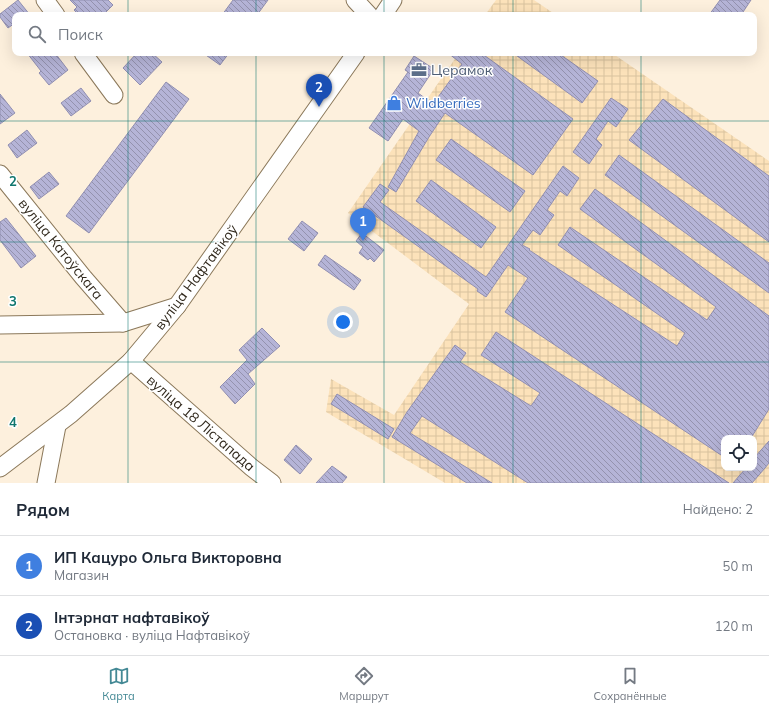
<!DOCTYPE html>
<html lang="ru">
<head>
<meta charset="utf-8">
<style>
  body { margin:0; font-family:Mulish,sans-serif; background:#f2f2f3; color:#1f2937 }
  .controls { position:absolute; right:12px; bottom:12px; display:grid; overflow:hidden; border-radius:8px; box-shadow:0 4px 16px #0002 }
  .controls button { width:36px; height:36px; display:grid; place-items:center; padding:0; border:0; border-bottom:1px solid #e0e1e3; background:#fff; color:#1f2937; font:20px sans-serif }
  .you { position:absolute; left:343px; top:322px; width:14px; height:14px; margin:-10px; border:3px solid #fff; border-radius:50%; background:#1a73e8; box-shadow:0 0 0 6px #1a73e833 }
  .badge { display:grid; place-items:center; width:26px; height:26px; border-radius:50%; background:#448995; color:#fff; font-size:13px; font-weight:700 }
  .pin { position:absolute; translate:-50% -33px; filter:drop-shadow(0 1px 2px #0008) }
  .pin::after { content:''; position:absolute; top:21px; width:14px; height:12px; background:inherit; clip-path:polygon(0 0,100% 0,50% 100%) }
  .list { margin:0; padding:0; list-style:none }
  h2 { display:flex; justify-content:space-between; align-items:center; height:52px; margin:0; padding:0 16px; font-size:17px }
  h2 small { font-size:13px; font-weight:400; color:#747a83 }
  .list li { display:grid; grid-template-columns:26px 1fr auto; gap:12px; align-items:center; box-sizing:border-box; height:60px; padding:0 16px; border-top:1px solid #e0e1e3 }
  .list b { display:block; font-size:15px; white-space:nowrap }
  .list p { margin:0; font-size:13px; white-space:nowrap; color:#747a83 }
  .list em { font-size:13px; font-style:normal; color:#747a83 }
  .icon { flex:none; width:22px; height:22px; fill:none; stroke:currentColor; stroke-width:2; stroke-linecap:round; stroke-linejoin:round }
  .map { position:relative; flex:none; width:769px; height:483px; overflow:hidden }
  .search { position:absolute; background:#fff; box-shadow:0 4px 16px #0002; left:12px; right:12px; top:12px; height:44px; display:flex; align-items:center; gap:10px; box-sizing:border-box; padding:0 14px; border-radius:8px; color:#747a83; font-size:15px }
  .sheet { height:172px; background:#fff }
  nav { display:flex; justify-content:space-around; align-items:center; box-sizing:border-box; height:56px; border-top:1px solid #e0e1e3; background:#fff; font-size:11px; color:#747a83 }
  nav a { display:grid; justify-items:center; gap:2px }
  nav .on { color:#448995 }
  .map>svg:first-child { display:block }
  .industrial { fill:url(#industrial-grid); fill-rule:evenodd }
  .building { fill:url(#building-back-hatch); stroke:#918fb1 }
  .lines { fill:none; stroke-linecap:round; stroke-linejoin:round }
  .minor-casing { stroke:#8b785a; stroke-width:19 }
  .minor { stroke:#fff; stroke-width:17 }
  .grid { fill:none; stroke:#0f766e; stroke-width:1; stroke-opacity:0.55 }
  .labels { text-anchor:middle; dominant-baseline:central; stroke-width:3; stroke-linejoin:round; paint-order:stroke }
  .service-label { font-size:14px; fill:#4e5e75; stroke:#fff; text-anchor:start }
  .shop-label { font-size:14px; fill:#366cbe; stroke:#fff; text-anchor:start }
  .street-label { font-size:14px; fill:#30281c; stroke:#fff }
  .grid-label { font-size:13px; text-anchor:middle; font-weight:bold; fill:#0f766e; stroke:#fff; stroke-width:3; stroke-linejoin:round; paint-order:stroke }
</style>
</head>
<body>
<div class="map">
<svg width="769" height="483" viewBox="0 0 769 483">
  <defs>
    <pattern id="industrial-grid" width="8" height="8" patternUnits="userSpaceOnUse"><rect width="8" height="8" fill="#fce2ba"/><path d="M0 4h8M4 0v8" fill="none" stroke="#d8c29f"/></pattern>
    <pattern id="building-back-hatch" width="6" height="6" patternUnits="userSpaceOnUse"><rect width="6" height="6" fill="#b5b4d7"/><path d="M-1 5l2 2M0 0l6 6M5-1l2 2" fill="none" stroke="#9492ae"/></pattern>
  </defs>
  <rect width="100%" height="100%" fill="#fdf0dd"/>
  <g class="industrial">
    <polygon points="496,0 534,0 556,15 485,15"/>
    <path d="M459,53H612L769,161V483H445L326,412L331,379L394,415L469,304L348,213ZM724,438H754V468H724Z"/>
  </g>
  <g class="building">
    <polygon points="18,0 30,15 15,15 15,23 8,28 0,17 0,14"/>
    <polygon points="70,0 108,0 113,5 103,15 79,15 74,10 77,7"/>
    <polygon points="233,0 268,0 257,15 222,15"/>
    <polygon points="720,0 751,0 741,15 709,15"/>
    <polygon points="27,53 55,53 68,70 49,85 39,73 41,71"/>
    <polygon points="137,53 152,53 162,62 140,85 123,68"/>
    <polygon points="203,53 229,53 220,65"/>
    <polygon points="448,53 481,53 573,119 533,175 445,113 429,137 396,192 388,187 419,131 403,119 388,141 369,128 408,72 405,70 414,56 434,69 418,93 433,104 462,64"/>
    <polygon points="513,53 558,53 598,81 582,103"/>
    <polygon points="166,82 189,99 89,233 66,216"/>
    <polygon points="81,88 91,101 71,116 61,103"/>
    <polygon points="0,94 15,113 0,124"/>
    <polygon points="611,98 628,109 616,127 608,121 596,139 602,145 589,164 573,152"/>
    <polygon points="663,99 769,176 769,242 629,140"/>
    <polygon points="27,130 37,143 17,158 8,145"/>
    <polygon points="451,139 525,191 510,212 436,160"/>
    <polygon points="619,155 769,263 769,293 605,175"/>
    <polygon points="563,166 579,178 567,196 560,191 547,210 554,215 540,235 533,230 522,245 530,249 529,250 677,346 685,333 558,245 570,227 707,320 716,307 580,209 595,189 769,316 769,409 751,438 724,438 724,457 505,312 528,278 508,265 486,297 477,291 478,289 363,207 380,184 389,190 380,202 486,277"/>
    <polygon points="49,172 59,184 39,199 30,187"/>
    <polygon points="431,180 496,227 481,248 416,201"/>
    <polygon points="6,218 36,256 21,268 0,240 0,222"/>
    <polygon points="302,221 318,233 304,251 288,239"/>
    <polygon points="362,233 384,250 374,262 370,258 368,260 359,253 363,247 356,241"/>
    <polygon points="325,255 361,280 354,290 318,265"/>
    <polygon points="262,328 280,346 248,374 255,384 235,404 220,387 247,360 239,350"/>
    <polygon points="496,332 729,483 528,483 422,416 410,433 492,483 467,483 392,437 407,412 455,345 466,353 460,362 531,406 540,393 481,355"/>
    <polygon points="337,394 394,429 388,439 331,404"/>
    <polygon points="769,441 769,463 765,468 752,483 733,483 746,468 754,468 754,458"/>
    <polygon points="296,445 312,459 300,474 284,460"/>
    <polygon points="332,466 347,477 342,483 316,483"/>
  </g>
  <g class="lines">
    <defs>
      <g id="minor">
        <polyline points="45,0 56,15"/>
        <polyline points="355,0 369,15"/>
        <polyline points="383,15 393,0"/>
        <polyline points="83,53 114,95"/>
        <polyline points="0,174 83,277 123,323"/>
        <polyline points="0,325 123,323 177,306"/>
        <polyline points="131,361 251,467 272,483"/>
        <polyline points="0,468 71,414 131,361 177,306 356,53"/>
        <polyline points="46,483 57,426"/>
      </g>
    </defs>
    <use href="#minor" class="minor-casing"/>
    <use href="#minor" class="minor"/>
  </g>
  <path class="grid" d="M128,0V15M256,0V15M384,0V15M513,0V15M641,0V15M128,53V483M256,53V483M384,53V483M513,53V483M641,53V483M0,121H769M0,242H769M0,362H769"/>
  <defs>
    <symbol id="office-bare" viewBox="-9 -9 18 18"><path d="M-6-3h4V-5.5h4V-3h4V5H-6ZM-1-4.5V-3h2v-1.5ZM-6 0V1H6V0Z" fill="#5c6f8a" stroke="#fff" stroke-width="2.5" paint-order="stroke"/></symbol>
    <symbol id="shop-bare" viewBox="-9 -9 18 18"><path d="M-5-2.5h2.3a2.7 3.5 0 0 1 5.4 0H5L5.5 6h-11ZM-1.5-2.5h3a1.5 2.3 0 0 0-3 0Z" fill="#3f7fe0" stroke="#fff" stroke-width="2.5" paint-order="stroke"/></symbol>
  </defs>
  <g fill-rule="evenodd">
    <use href="#office-bare" x="408" y="59" width="22" height="22"/>
    <use href="#shop-bare" x="383" y="92" width="22" height="22"/>
  </g>
  <g class="labels">
    <g class="service-label">
      <text x="431" y="70">Церамок</text>
    </g>
    <g class="shop-label">
      <text x="406" y="103">Wildberries</text>
    </g>
    <g class="street-label">
      <text transform="translate(61 249) rotate(51)">вуліца Катоўскага</text>
      <text transform="translate(196 277) rotate(-53)">вуліца Нафтавікоў</text>
      <text transform="translate(201 423) rotate(41)">вуліца 18 Лістапада</text>
    </g>
  </g>
  <g class="grid-label">
    <text x="13" y="186">2</text>
    <text x="13" y="306">3</text>
    <text x="13" y="427">4</text>
  </g>
</svg>
<div class="controls">
<button><svg class="icon" aria-label="locate" viewBox="0 0 24 24"><circle cx="12" cy="12" r="6"/><path d="M12 2v4M12 18v4M2 12h4M18 12h4"/></svg></button>
</div>
<div class="you"></div>
<div class="pin badge" style="left:363px;top:241px;background:#3f7fe0">1</div>
<div class="pin badge" style="left:319px;top:107px;background:#1a4fb4">2</div>
<div class="search"><svg class="icon" aria-label="search" viewBox="0 0 24 24"><circle cx="10" cy="10" r="6"/><path d="M15 15l6 6"/></svg>Поиск</div>
</div>
<section class="sheet">
<h2>Рядом<small>Найдено: 2</small></h2>
<ul class="list">
<li><span class="badge" style="background:#3f7fe0">1</span><div><b>ИП Кацуро Ольга Викторовна</b><p>Магазин</p></div><em>50 m</em></li>
<li><span class="badge" style="background:#1a4fb4">2</span><div><b>Інтэрнат нафтавікоў</b><p>Остановка · вуліца Нафтавікоў</p></div><em>120 m</em></li>
</ul>
</section>
<nav>
<a class="on"><svg class="icon" aria-label="map" viewBox="0 0 24 24"><path d="M3 6l6-2 6 2 6-2v14l-6 2-6-2-6 2zM9 4v14M15 6v14"/></svg>Карта</a>
<a><svg class="icon" aria-label="directions" viewBox="0 0 24 24"><path d="M12 3l9 9-9 9-9-9zM9 14v-3h6M13 9l2 2-2 2"/></svg>Маршрут</a>
<a><svg class="icon" aria-label="saved" viewBox="0 0 24 24"><path d="M7 4h10v16l-5-4-5 4z"/></svg>Сохранённые</a>
</nav>
</body>
</html>
